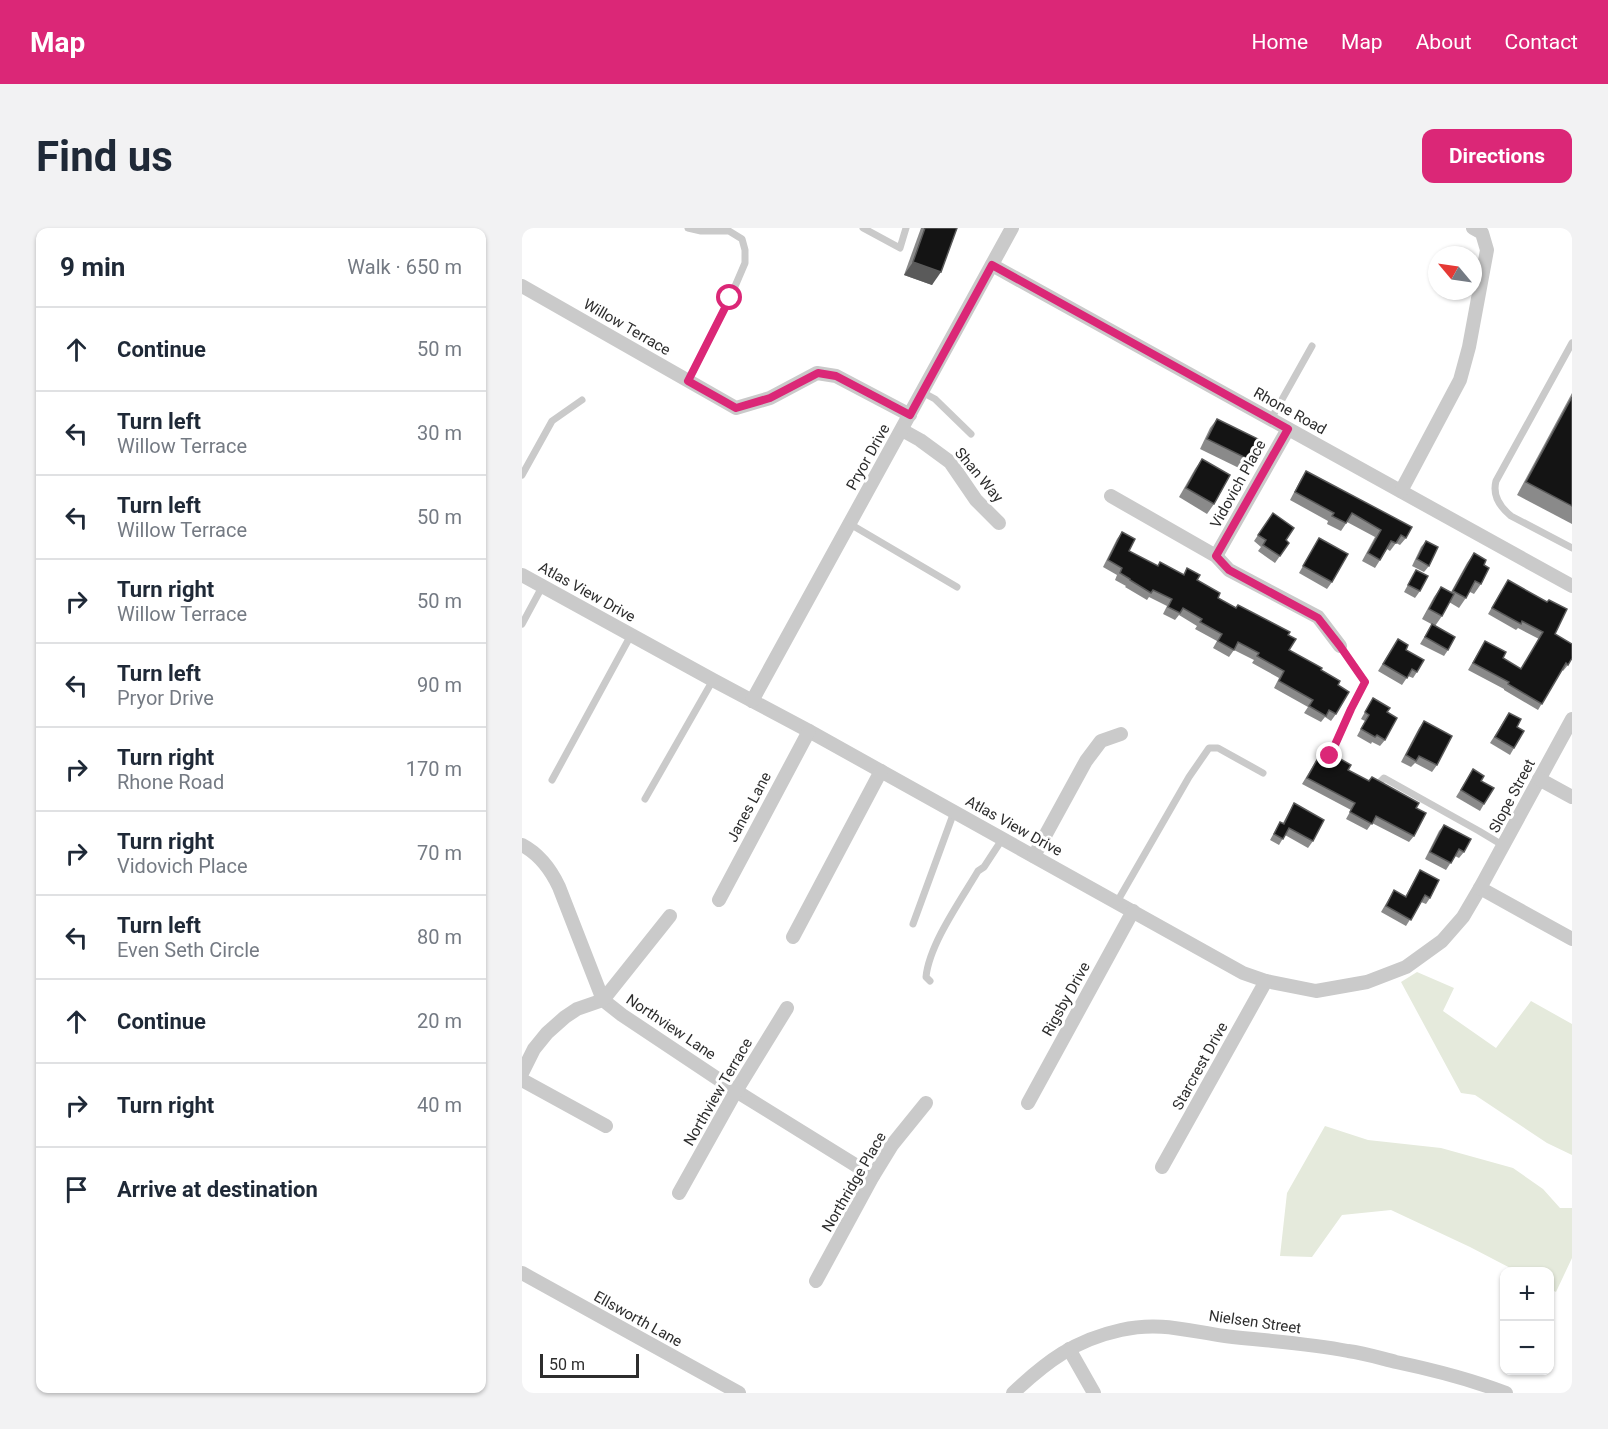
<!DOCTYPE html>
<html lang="en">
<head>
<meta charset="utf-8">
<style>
  body { margin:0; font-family:Roboto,sans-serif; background:#f2f2f3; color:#1f2937 }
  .controls { position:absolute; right:18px; bottom:18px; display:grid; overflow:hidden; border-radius:12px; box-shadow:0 2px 4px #0004 }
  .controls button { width:54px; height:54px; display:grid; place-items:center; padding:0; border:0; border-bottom:2px solid #e0e1e3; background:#fff; color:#1f2937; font:30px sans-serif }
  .compass { position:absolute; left:906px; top:18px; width:54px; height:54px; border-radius:50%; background:#fff; box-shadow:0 2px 4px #0004; rotate:299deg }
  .scale { position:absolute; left:18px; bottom:15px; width:99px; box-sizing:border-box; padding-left:6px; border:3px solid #2d2d2d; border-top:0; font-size:16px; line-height:21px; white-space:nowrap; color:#2d2d2d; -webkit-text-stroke:4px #fff; paint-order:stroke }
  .stop { position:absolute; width:18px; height:18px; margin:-14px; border:4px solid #db2777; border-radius:50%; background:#fff }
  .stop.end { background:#db2777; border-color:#fff; box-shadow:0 2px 6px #0008 }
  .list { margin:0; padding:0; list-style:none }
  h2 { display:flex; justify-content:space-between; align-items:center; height:78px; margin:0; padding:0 24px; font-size:26px }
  h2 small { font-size:20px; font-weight:400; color:#747a83 }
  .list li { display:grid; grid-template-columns:39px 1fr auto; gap:18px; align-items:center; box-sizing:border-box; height:84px; padding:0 24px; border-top:2px solid #e0e1e3 }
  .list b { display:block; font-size:22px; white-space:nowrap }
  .list p { margin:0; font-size:20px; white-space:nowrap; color:#747a83 }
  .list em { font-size:20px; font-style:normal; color:#747a83 }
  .icon { flex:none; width:33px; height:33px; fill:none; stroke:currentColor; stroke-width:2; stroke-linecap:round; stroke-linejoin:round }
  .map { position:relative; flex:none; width:1050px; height:1165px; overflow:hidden; border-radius:12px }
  header { display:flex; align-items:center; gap:36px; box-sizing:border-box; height:84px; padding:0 30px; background:#db2777; color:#fff }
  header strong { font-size:28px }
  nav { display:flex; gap:33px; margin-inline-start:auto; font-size:21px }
  .intro { display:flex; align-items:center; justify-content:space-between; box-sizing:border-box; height:144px; padding:0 36px }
  h1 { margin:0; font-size:42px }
  .button { padding:15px 27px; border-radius:12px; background:#db2777; color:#fff; font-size:21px; font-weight:700 }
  main { display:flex; gap:36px; padding:0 36px }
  aside { flex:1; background:#fff; border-radius:12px; box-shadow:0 2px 4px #0004 }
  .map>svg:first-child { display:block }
  .grass { fill:#e5eadc }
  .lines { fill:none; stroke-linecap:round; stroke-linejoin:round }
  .service { stroke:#cacaca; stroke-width:7 }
  .minor { stroke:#cacaca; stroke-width:14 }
  .wall { fill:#8a8a8a }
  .shaded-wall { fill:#5a5a5a }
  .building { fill:#141414; stroke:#5a5a5a; stroke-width:1.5 }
  .route { stroke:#db2777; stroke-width:8 }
  .labels { text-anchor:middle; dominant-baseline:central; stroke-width:6; stroke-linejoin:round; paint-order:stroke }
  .street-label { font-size:15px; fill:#2d2d2d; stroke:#fff }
</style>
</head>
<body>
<header>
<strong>Map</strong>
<nav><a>Home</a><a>Map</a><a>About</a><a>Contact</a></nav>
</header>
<div class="intro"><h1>Find us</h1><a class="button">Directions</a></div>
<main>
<aside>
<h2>9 min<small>Walk · 650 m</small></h2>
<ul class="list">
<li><svg class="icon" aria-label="ahead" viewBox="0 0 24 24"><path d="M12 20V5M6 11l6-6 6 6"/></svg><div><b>Continue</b></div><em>50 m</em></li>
<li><svg class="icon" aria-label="left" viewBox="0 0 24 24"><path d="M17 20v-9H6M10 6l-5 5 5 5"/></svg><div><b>Turn left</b><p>Willow Terrace</p></div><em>30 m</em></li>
<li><svg class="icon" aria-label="left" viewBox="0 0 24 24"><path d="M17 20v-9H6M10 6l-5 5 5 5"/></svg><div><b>Turn left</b><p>Willow Terrace</p></div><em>50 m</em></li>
<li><svg class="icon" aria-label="right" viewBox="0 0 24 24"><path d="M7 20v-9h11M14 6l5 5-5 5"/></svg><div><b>Turn right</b><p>Willow Terrace</p></div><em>50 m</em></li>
<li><svg class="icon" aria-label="left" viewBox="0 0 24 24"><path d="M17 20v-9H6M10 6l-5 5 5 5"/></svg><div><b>Turn left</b><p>Pryor Drive</p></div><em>90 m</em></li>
<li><svg class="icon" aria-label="right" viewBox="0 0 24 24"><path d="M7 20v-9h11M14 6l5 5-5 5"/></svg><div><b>Turn right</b><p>Rhone Road</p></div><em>170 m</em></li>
<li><svg class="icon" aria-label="right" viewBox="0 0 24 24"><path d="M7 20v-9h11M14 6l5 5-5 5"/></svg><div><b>Turn right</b><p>Vidovich Place</p></div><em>70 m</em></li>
<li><svg class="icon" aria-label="left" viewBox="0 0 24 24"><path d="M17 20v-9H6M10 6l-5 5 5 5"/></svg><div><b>Turn left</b><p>Even Seth Circle</p></div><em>80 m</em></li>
<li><svg class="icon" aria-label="ahead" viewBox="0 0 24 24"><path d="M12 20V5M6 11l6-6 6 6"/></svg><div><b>Continue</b></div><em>20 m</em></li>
<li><svg class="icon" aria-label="right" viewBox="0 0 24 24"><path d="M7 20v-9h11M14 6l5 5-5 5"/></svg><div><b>Turn right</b></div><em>40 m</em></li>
<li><svg class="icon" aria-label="arrive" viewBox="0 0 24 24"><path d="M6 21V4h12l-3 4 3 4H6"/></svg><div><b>Arrive at destination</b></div></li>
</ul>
</aside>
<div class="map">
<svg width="1050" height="1165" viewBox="0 0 1050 1165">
  <rect width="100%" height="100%" fill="#fff"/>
  <g class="grass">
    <polygon points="895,744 932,760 921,783 974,820 1009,773 1050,796 1050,927 1025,915 953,867 939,865 879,754"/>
    <polygon points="803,898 846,912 919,920 991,940 1021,961 1038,980 1050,980 1050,1030 1034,1064 1028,1061 1028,1044 994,1043 948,1019 869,982 820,987 790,1029 758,1028 765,965"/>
  </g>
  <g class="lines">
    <g class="service">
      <polyline points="166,0 179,3 207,3 220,11 223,22 223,35 208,70 166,153"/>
      <polyline points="341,0 378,20 384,0"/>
      <path d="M1050,115L974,253C970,268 978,279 989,288L1050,320"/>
      <polyline points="400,164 413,171 449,206"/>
      <polyline points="749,191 790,118"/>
      <polyline points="0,247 30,193 60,172"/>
      <polyline points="328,296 435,359"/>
      <polyline points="0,396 20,359"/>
      <polyline points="808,528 829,481 843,454 818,418"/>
      <polyline points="30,552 109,407"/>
      <polyline points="856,556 862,550 957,603 982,618"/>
      <polyline points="123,571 191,452"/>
      <polyline points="595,674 667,549 687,520 696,520 741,545"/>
      <polyline points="391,696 432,584"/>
      <path d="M408,753L404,749C407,718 436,676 453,648L456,643L462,639L481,610"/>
    </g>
    <g class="minor">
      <polyline points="470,37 1050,358"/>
      <polyline points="0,58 214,180 248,170 295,145 314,148 388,187"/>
      <polyline points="380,202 398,212 428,234 454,272 477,295"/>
      <polyline points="879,263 938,152 947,119 965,22 960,5 951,0"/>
      <polyline points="589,268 694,328 707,342 796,389 818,418"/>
      <polyline points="694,328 766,201"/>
      <polyline points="0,347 191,452 287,503 721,745 744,753 794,763 845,754 884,739 920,713 941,689 958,660 1050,491"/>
      <polyline points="230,473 490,0"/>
      <polyline points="1017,551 1050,569"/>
      <path d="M0,617C17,626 29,642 37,659L81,772L100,787L214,863L351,948"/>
      <polyline points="512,628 564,533 579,513 599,506"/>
      <polyline points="958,660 1050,711"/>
      <polyline points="197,672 287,503"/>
      <polyline points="271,709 359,543"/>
      <polyline points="0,845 12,821 25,805 43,789 55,781 81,772 148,688"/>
      <polyline points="0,852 84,898"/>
      <polyline points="506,875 611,683"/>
      <polyline points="640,939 744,753"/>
      <polyline points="157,965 214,863 265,780"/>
      <polyline points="0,1045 217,1165"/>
      <polyline points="294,1053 351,948 370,917 404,875"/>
      <polyline points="547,1121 572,1165"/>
      <path d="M491,1165C525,1133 553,1112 599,1102C638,1093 666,1103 703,1108C744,1113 785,1115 826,1123C842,1125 858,1130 874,1134C912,1142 948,1151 984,1165"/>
    </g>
  </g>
  <g class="wall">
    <polygon points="399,0 435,0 410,57 382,47"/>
    <polygon points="1050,165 1050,296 995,267"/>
    <polygon points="695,191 726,231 719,241 678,221 688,200"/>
    <polygon points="680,231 692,276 685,286 657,269 673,241"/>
    <polygon points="784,243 884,310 878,317 874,315 868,323 865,321 853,340 840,333 853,309 825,294 819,303 805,296 806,293 768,272 779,251"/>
    <polygon points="751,285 764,312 767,315 753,335 736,323 739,319 732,313"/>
    <polygon points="600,304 607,323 635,338 661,347 665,340 675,352 696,370 766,407 767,422 799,442 816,457 814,486 809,493 803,489 799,494 782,485 786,479 752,460 757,450 730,435 732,432 712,422 707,429 691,420 695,413 673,401 675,398 657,387 653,392 641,386 645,378 627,369 625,372 603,359 604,358 593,352 595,347 581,339 595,311"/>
    <polygon points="797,310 810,354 805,361 777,345"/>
    <polygon points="904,313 907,338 902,344 890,338 899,319"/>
    <polygon points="952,325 962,337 959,356 952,366 948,364 937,380 927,374 920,388 913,398 900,391 912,369 919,359 929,364 945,335"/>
    <polygon points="894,342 898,363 893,370 882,364"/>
    <polygon points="986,352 1033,406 1046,437 1041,443 1040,442 1016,482 982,462 982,461 946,442 963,413 981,430 999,441 1017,411 996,400 994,402 966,386"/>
    <polygon points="910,396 926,422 922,428 898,416"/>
    <polygon points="876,411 884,422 895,444 891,450 886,448 880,457 856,443"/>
    <polygon points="851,470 865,484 863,512 858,518 850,514 849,516 835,508 843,493 839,491"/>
    <polygon points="987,485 992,520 988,527 968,515"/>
    <polygon points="902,493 915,537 910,544 893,535 889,539 879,534 897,500"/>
    <polygon points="801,521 826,542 847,553 850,549 894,580 892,608 887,614 850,595 845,602 824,591 829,582 780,556"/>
    <polygon points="951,541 959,553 962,576 958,583 934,569"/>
    <polygon points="772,575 791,613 786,620 763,607 757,617 748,612 758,594 761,595"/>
    <polygon points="922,597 942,624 937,630 933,628 924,642 903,631 917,603"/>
    <polygon points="898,642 908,670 904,676 899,674 884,698 859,684 872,662 883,669"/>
  </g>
  <polygon class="shaded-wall" points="391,34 419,44 410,57 382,47"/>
  <g class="building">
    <polygon points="403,0 435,0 419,44 391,34"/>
    <polygon points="1050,169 1050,278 1004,254"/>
    <polygon points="695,191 736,211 726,231 685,211"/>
    <polygon points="680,231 708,247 692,276 664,260"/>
    <polygon points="784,243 890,299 884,310 879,307 874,315 869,313 858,332 846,325 859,302 830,285 824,295 810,288 812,285 773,264"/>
    <polygon points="751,285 772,300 764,312 767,315 758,328 741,317 744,312 736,307"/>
    <polygon points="600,304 613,311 607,323 636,338 638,334 662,347 665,340 678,347 675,352 698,365 696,370 714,380 716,377 768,404 766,407 774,411 767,422 800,440 799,442 818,453 816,457 827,464 814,486 807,482 804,488 787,478 791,472 757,453 762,443 735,428 737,425 716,414 712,422 696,413 700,406 678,394 680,391 661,380 658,385 646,379 650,371 631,362 629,365 608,352 608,351 598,345 600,340 586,332"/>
    <polygon points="797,310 826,326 810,354 781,338"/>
    <polygon points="904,313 916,319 907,338 895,331"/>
    <polygon points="952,325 964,332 962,337 967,340 959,356 953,353 944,370 931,363"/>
    <polygon points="894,342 906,348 898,363 886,357"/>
    <polygon points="986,352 1025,374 1027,372 1045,381 1033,406 1050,416 1050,430 1046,437 1044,435 1020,476 986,456 987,454 951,435 963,413 984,424 981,430 999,441 1021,404 1000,393 999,396 970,380"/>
    <polygon points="919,359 932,366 920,388 907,381"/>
    <polygon points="910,396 933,409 926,422 903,409"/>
    <polygon points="876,411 886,417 884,422 902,432 895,444 890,441 885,450 861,436"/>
    <polygon points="851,470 868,480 865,484 875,490 863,512 855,507 853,509 839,501 847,487 843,484"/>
    <polygon points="987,485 999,491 995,499 1002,503 992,520 973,509"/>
    <polygon points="902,493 930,508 915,537 897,528 894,533 884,527"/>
    <polygon points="801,521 829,537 826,542 847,553 850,549 897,575 894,580 904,585 892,608 854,588 850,596 828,584 833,575 785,550"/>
    <polygon points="951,541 962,548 959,553 972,560 962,576 939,562"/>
    <polygon points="772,575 802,592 791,613 767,600 761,611 752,606 758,594 762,596"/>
    <polygon points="922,597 949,611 942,624 937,621 929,635 908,624"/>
    <polygon points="898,642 917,652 908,670 903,667 889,692 864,678 872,662 884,669"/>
  </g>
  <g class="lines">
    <polyline class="route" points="208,70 166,153 214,180 248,170 296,145 314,148 388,187 470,37 766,201 694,328 707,342 796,390 818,418 843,454 829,481 808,528"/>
  </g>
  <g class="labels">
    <g class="street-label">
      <text transform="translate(105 99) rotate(30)">Willow Terrace</text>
      <text transform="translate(768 183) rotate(29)">Rhone Road</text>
      <text transform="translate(346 229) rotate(-61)">Pryor Drive</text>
      <text transform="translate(457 247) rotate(50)">Shan Way</text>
      <text transform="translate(716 256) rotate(-61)">Vidovich Place</text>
      <text transform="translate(65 364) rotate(29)">Atlas View Drive</text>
      <text transform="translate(990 568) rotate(-62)">Slope Street</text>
      <text transform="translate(227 579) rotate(-62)">Janes Lane</text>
      <text transform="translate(492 598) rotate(29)">Atlas View Drive</text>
      <text transform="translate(544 771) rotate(-61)">Rigsby Drive</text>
      <text transform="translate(149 799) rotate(34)">Northview Lane</text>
      <text transform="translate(678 838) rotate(-61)">Starcrest Drive</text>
      <text transform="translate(196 864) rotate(-60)">Northview Terrace</text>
      <text transform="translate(332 954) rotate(-60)">Northridge Place</text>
      <text transform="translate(116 1091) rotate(29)">Ellsworth Lane</text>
      <text transform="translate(733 1094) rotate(8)">Nielsen Street</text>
    </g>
  </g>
</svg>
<div class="controls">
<button>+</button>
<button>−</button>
</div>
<svg class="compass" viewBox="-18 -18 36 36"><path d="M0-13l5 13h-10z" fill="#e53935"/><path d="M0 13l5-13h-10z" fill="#747a83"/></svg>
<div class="scale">50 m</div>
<div class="stop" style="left:208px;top:70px"></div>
<div class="stop end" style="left:808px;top:528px"></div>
</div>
</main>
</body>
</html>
